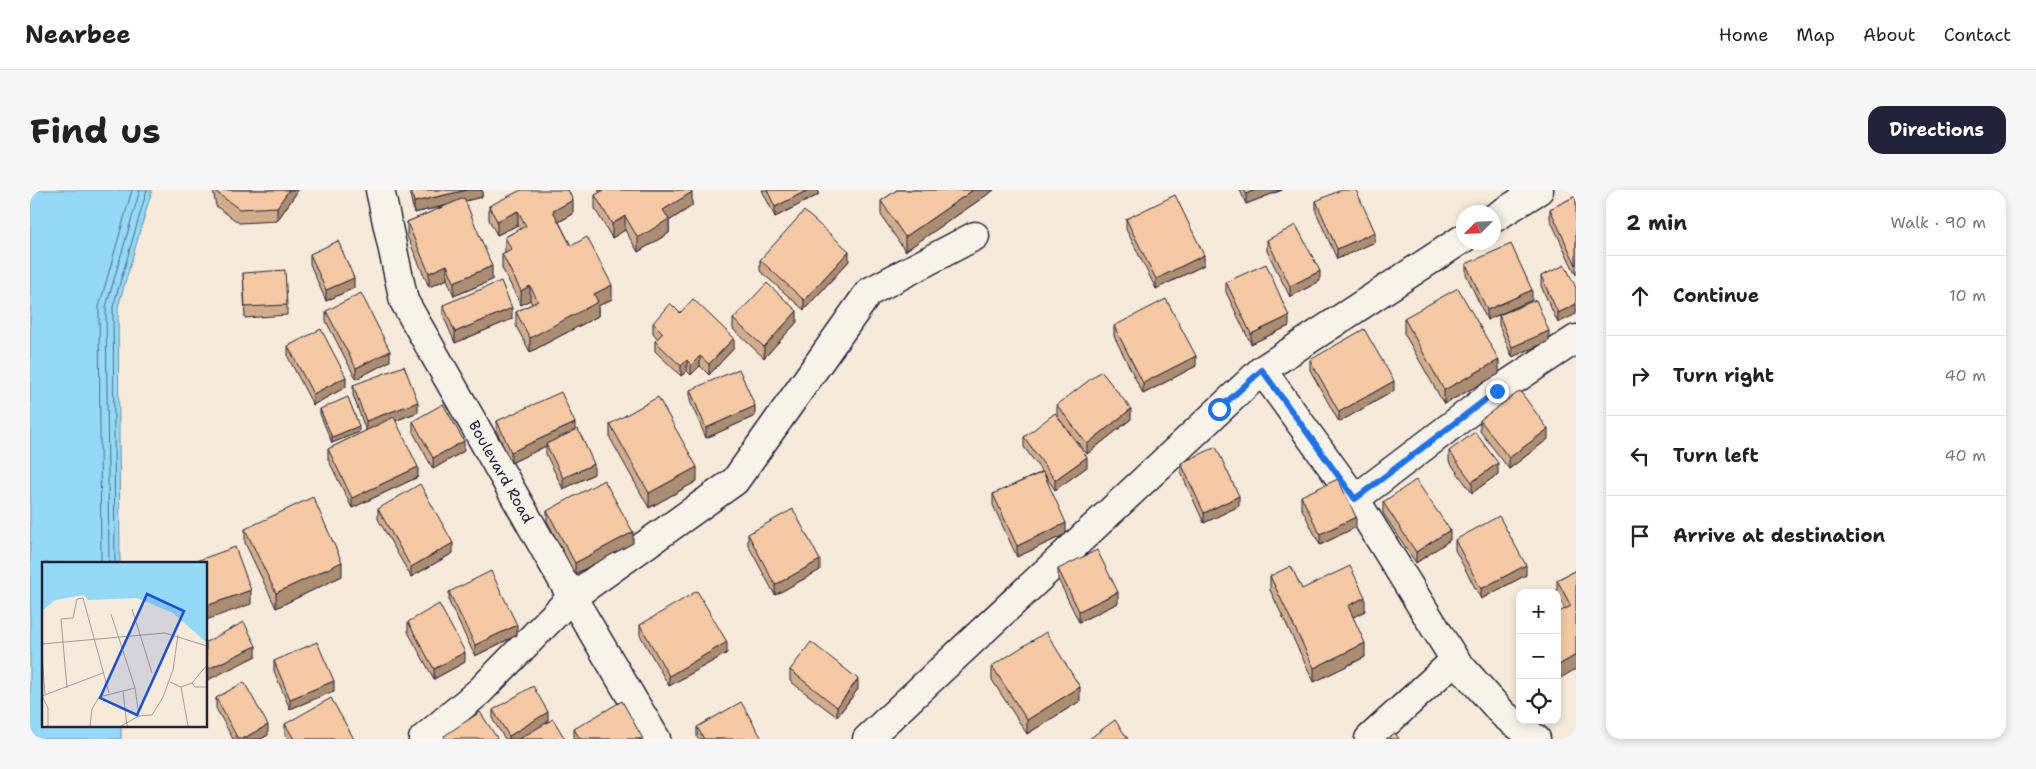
<!DOCTYPE html>
<html lang="en">
<head>
<meta charset="utf-8">
<style>
  body { margin:0; font-family:"Shantell Sans",sans-serif; background:#f6f6f6; color:#222 }
  .controls { position:absolute; right:15px; bottom:15px; display:grid; overflow:hidden; border-radius:10px; box-shadow:0 2px 8px #0003 }
  .controls button { width:45px; height:45px; display:grid; place-items:center; padding:0; border:0; border-bottom:1px solid #e0e0e0; background:#fff; color:#222; font:25px sans-serif }
  .compass { position:absolute; left:1426px; top:15px; width:45px; height:45px; border-radius:50%; background:#fff; box-shadow:0 2px 8px #0003; rotate:246deg }
  .stop { position:absolute; width:15px; height:15px; margin:-11px; border:4px solid #1a73e8; border-radius:50%; background:#fff }
  .stop.end { background:#1a73e8; border-color:#fff; box-shadow:0 1px 5px #0008 }
  .list { margin:0; padding:0; list-style:none }
  h2 { display:flex; justify-content:space-between; align-items:center; height:65px; margin:0; padding:0 20px; font-size:21px }
  h2 small { font-size:16px; font-weight:400; color:#767676 }
  .list li { display:grid; grid-template-columns:32px 1fr auto; gap:15px; align-items:center; box-sizing:border-box; height:80px; padding:0 20px; border-top:1px solid #e0e0e0 }
  .list b { display:block; font-size:19px; white-space:nowrap }
  .list em { font-size:16px; font-style:normal; color:#767676 }
  .icon { flex:none; width:28px; height:28px; fill:none; stroke:currentColor; stroke-width:2; stroke-linecap:round; stroke-linejoin:round }
  .map { position:relative; flex:none; width:1546px; height:549px; overflow:hidden; border-radius:15px }
  header { display:flex; align-items:center; gap:30px; box-sizing:border-box; height:70px; padding:0 25px; background:#fff; border-bottom:1px solid #e0e0e0 }
  header strong { font-size:24px }
  nav { display:flex; gap:28px; margin-inline-start:auto; font-size:18px }
  .intro { display:flex; align-items:center; justify-content:space-between; box-sizing:border-box; height:120px; padding:0 30px }
  h1 { margin:0; font-size:35px }
  .button { padding:12px 22px; border-radius:15px; background:#22223b; color:#fff; font-size:18px; font-weight:700 }
  main { display:flex; gap:30px; padding:0 30px }
  aside { flex:1; background:#fff; border-radius:15px; box-shadow:0 2px 8px #0003 }
  .map>svg:first-child { display:block }
  .water { fill:#94daf6; stroke:#6690ab }
  .lines { fill:none; stroke-linecap:round; stroke-linejoin:round }
  .shore { stroke:#506c86; stroke-width:1 }
  .minor-casing { stroke:#22223b; stroke-width:31 }
  .minor { stroke:#f7f3e8; stroke-width:28 }
  .wall { fill:#d2ad8c; stroke:#22223b }
  .shaded-wall { fill:#ab8d72; stroke:#22223b }
  .building { fill:#f4c9a3; stroke:#22223b }
  .route { stroke:#1a73e8; stroke-width:6 }
  .labels { text-anchor:middle; dominant-baseline:central; stroke-width:4.5; stroke-linejoin:round; paint-order:stroke }
  .street-label { font-size:15px; fill:#22223b; stroke:#f7f3e8 }
  .inset-road { fill:none; stroke:#a19b9a; stroke-width:1 }
  .view { fill:#1d4ed8; fill-opacity:0.15; stroke:#1d4ed8; stroke-width:2.5 }
  .inset-edge { fill:none; stroke:#22223b; stroke-width:2.5 }
</style>
</head>
<body>
<header>
<strong>Nearbee</strong>
<nav><a>Home</a><a>Map</a><a>About</a><a>Contact</a></nav>
</header>
<div class="intro"><h1>Find us</h1><a class="button">Directions</a></div>
<main>
<div class="map">
<svg width="1546" height="549" viewBox="0 0 1546 549">
  <rect width="100%" height="100%" fill="#f6ebda"/>
  <filter id="ink" filterUnits="userSpaceOnUse"><feTurbulence type="fractalNoise" baseFrequency=".02" numOctaves="2"/><feDisplacementMap in="SourceGraphic" scale="10" xChannelSelector="R" yChannelSelector="G"/><feConvolveMatrix kernelMatrix="1 2 1 2 8 2 1 2 1" color-interpolation-filters="sRGB"/></filter>
  <g filter="url(#ink)">
    <polygon class="water" points="0,0 122,0 88,117 90,373 14,373 14,535 91,535 91,549 0,549"/>
    <g class="lines">
      <g class="shore">
        <polyline points="71,373 69,117 102,0"/>
        <polyline points="79,373 76,117 110,0"/>
        <polyline points="85,373 83,117 117,0"/>
      </g>
      <defs>
        <g id="minor">
          <path id="s1" d="M350,0L374,111L542,407L626,549"/>
          <polyline points="1464,28 1509,0"/>
          <polyline points="1232,180 1325,309 1425,470 1474,525 1506,549"/>
          <polyline points="1325,309 1467,201 1546,149"/>
          <polyline points="393,549 450,501 542,407 705,291 839,102 945,46"/>
          <polyline points="837,549 1232,180 1434,48"/>
          <polyline points="1339,549 1425,470"/>
        </g>
      </defs>
      <use href="#minor" class="minor-casing"/>
      <use href="#minor" class="minor"/>
    </g>
    <g class="wall">
      <polygon points="183,0 267,0 267,2 247,31 209,33 186,16"/>
      <polygon points="379,0 452,0 452,7 435,11 462,90 424,106 417,89 399,97 377,46 377,32 419,15 384,23"/>
      <polygon points="568,0 661,0 662,16 639,31 639,43 608,62 595,40 582,48 565,19 565,5 570,3"/>
      <polygon points="732,0 788,0 788,5 745,27"/>
      <polygon points="867,0 964,0 875,61 851,25 851,11"/>
      <polygon points="1210,0 1252,0 1216,14"/>
      <polygon points="1546,6 1546,85 1520,29 1520,19"/>
      <polygon points="1286,11 1345,52 1307,69 1286,22"/>
      <polygon points="459,16 543,24 529,32 541,56 582,109 568,116 568,126 500,162 486,136 486,122 502,114 500,110 491,115 472,78 472,64 475,62 475,47 490,39 488,35 467,45 459,30"/>
      <polygon points="1096,29 1174,75 1126,99 1096,39"/>
      <polygon points="1237,50 1290,91 1260,107 1237,61"/>
      <polygon points="280,64 324,98 296,111 280,74"/>
      <polygon points="730,70 819,71 774,120 730,81"/>
      <polygon points="1436,74 1502,110 1457,130 1436,84"/>
      <polygon points="213,83 257,115 257,125 215,128"/>
      <polygon points="1511,86 1546,98 1528,133 1511,96"/>
      <polygon points="1196,92 1259,136 1221,154 1196,102"/>
      <polygon points="413,115 482,129 425,153 413,125"/>
      <polygon points="296,121 360,171 326,189 296,131"/>
      <polygon points="650,123 704,158 679,185 670,176 661,185 657,181 651,186 625,161 625,151 628,149 623,143 623,133"/>
      <polygon points="1469,125 1519,151 1482,167 1469,135"/>
      <polygon points="1374,128 1469,184 1414,214 1374,143"/>
      <polygon points="703,129 767,132 734,168 703,139"/>
      <polygon points="1084,136 1166,176 1113,204 1084,146"/>
      <polygon points="258,156 316,197 283,215 258,167"/>
      <polygon points="1280,170 1364,201 1309,232 1280,180"/>
      <polygon points="323,195 388,222 365,231 388,287 322,318 298,269 298,259 336,241 323,205"/>
      <polygon points="660,200 725,226 676,248 660,211"/>
      <polygon points="1027,215 1101,229 1057,264 1032,233 1057,277 1025,300 1015,285 1036,344 987,367 963,315 963,304 1012,282 994,257 994,247 1027,225"/>
      <polygon points="290,219 329,242 302,253 290,224"/>
      <polygon points="1450,230 1518,249 1479,279 1450,241"/>
      <polygon points="383,231 434,261 403,279 383,242"/>
      <polygon points="467,231 545,240 564,284 533,299 516,264 516,256 481,273 467,242"/>
      <polygon points="580,234 667,291 619,318 580,248"/>
      <polygon points="1419,261 1468,284 1442,303 1419,271"/>
      <polygon points="1151,273 1209,316 1174,333 1151,283"/>
      <polygon points="1271,306 1326,337 1290,355 1271,317"/>
      <polygon points="1353,312 1420,350 1386,373 1353,323"/>
      <polygon points="348,319 423,363 381,387 348,329"/>
      <polygon points="517,321 603,353 545,384 517,331"/>
      <polygon points="215,339 312,386 246,418 215,353"/>
      <polygon points="718,344 790,380 745,405 718,355"/>
      <polygon points="1425,350 1496,385 1451,409 1425,360"/>
      <polygon points="1028,379 1088,413 1049,432 1028,389"/>
      <polygon points="1546,380 1546,479 1535,419 1527,404 1527,390"/>
      <polygon points="1240,386 1272,399 1335,421 1323,427 1335,467 1284,492 1240,400"/>
      <polygon points="419,402 487,445 445,466 419,412"/>
      <polygon points="378,432 435,472 404,489 378,442"/>
      <polygon points="610,435 697,463 639,496 610,445"/>
      <polygon points="244,471 304,501 260,519 244,481"/>
      <polygon points="962,476 1050,511 997,544 962,490"/>
      <polygon points="760,480 828,499 807,527 760,491"/>
      <polygon points="186,508 238,545 231,549 203,549 186,518"/>
      <polygon points="463,520 518,532 535,549 475,549 463,530"/>
      <polygon points="255,534 324,549 258,549 255,544"/>
      <polygon points="667,537 732,549 668,549 667,547"/>
      <polygon points="544,539 613,549 544,549"/>
    </g>
    <g class="shaded-wall">
      <polygon points="259,0 267,0 267,2 247,31 247,17"/>
      <polygon points="437,0 452,0 452,7 384,23 384,12"/>
      <polygon points="778,0 788,0 788,5 745,27 745,17"/>
      <polygon points="943,0 964,0 875,61 875,47"/>
      <polygon points="1225,0 1252,0 1216,14 1216,4"/>
      <polygon points="662,2 662,16 639,31 639,43 608,62 608,48 633,20"/>
      <polygon points="543,10 543,24 523,35 523,21"/>
      <polygon points="488,21 488,35 467,45 467,31"/>
      <polygon points="595,26 595,40 582,48 582,34"/>
      <polygon points="1345,42 1345,52 1307,69 1307,59"/>
      <polygon points="819,61 819,71 774,120 774,110"/>
      <polygon points="1174,65 1174,75 1126,99 1126,89"/>
      <polygon points="417,75 417,89 399,97 399,83"/>
      <polygon points="462,76 462,90 424,106 424,92"/>
      <polygon points="1290,81 1290,91 1260,107 1260,96"/>
      <polygon points="324,88 324,98 296,111 296,100"/>
      <polygon points="582,95 582,109 568,116 568,126 500,162 500,148 564,104"/>
      <polygon points="500,96 500,110 491,115 491,101"/>
      <polygon points="1502,100 1502,110 1457,130 1457,120"/>
      <polygon points="1546,114 1546,124 1528,133 1528,123"/>
      <polygon points="482,118 482,129 425,153 425,142"/>
      <polygon points="767,121 767,132 734,168 734,157"/>
      <polygon points="1259,126 1259,136 1221,154 1221,144"/>
      <polygon points="1519,141 1519,151 1482,167 1482,157"/>
      <polygon points="704,148 704,158 679,185 679,174"/>
      <polygon points="360,161 360,171 326,189 326,178"/>
      <polygon points="670,166 670,176 661,185 661,175"/>
      <polygon points="1166,166 1166,176 1113,204 1113,193"/>
      <polygon points="657,170 657,181 651,186 651,176"/>
      <polygon points="1469,170 1469,184 1414,214 1414,200"/>
      <polygon points="316,187 316,197 283,215 283,204"/>
      <polygon points="1364,191 1364,201 1309,232 1309,222"/>
      <polygon points="388,212 388,222 336,242 336,231"/>
      <polygon points="725,216 725,226 676,248 676,238"/>
      <polygon points="1101,219 1101,229 1057,264 1057,254"/>
      <polygon points="545,233 545,243 516,254 516,256 481,273 481,262"/>
      <polygon points="329,236 329,242 302,253 302,247"/>
      <polygon points="1518,239 1518,249 1479,279 1479,268"/>
      <polygon points="434,251 434,261 403,279 403,268"/>
      <polygon points="1057,267 1057,277 1025,300 1025,290"/>
      <polygon points="1468,273 1468,284 1442,303 1442,292"/>
      <polygon points="564,274 564,284 533,299 533,288"/>
      <polygon points="388,277 388,287 322,318 322,308"/>
      <polygon points="667,277 667,291 619,318 619,303"/>
      <polygon points="1209,306 1209,316 1174,333 1174,323"/>
      <polygon points="1326,327 1326,337 1290,355 1290,344"/>
      <polygon points="1036,333 1036,344 987,367 987,356"/>
      <polygon points="1420,340 1420,350 1386,373 1386,362"/>
      <polygon points="603,342 603,353 545,384 545,373"/>
      <polygon points="423,353 423,363 381,387 381,377"/>
      <polygon points="790,370 790,380 745,405 745,395"/>
      <polygon points="312,372 312,386 246,418 246,403"/>
      <polygon points="1496,375 1496,385 1451,409 1451,399"/>
      <polygon points="221,400 221,414 176,430 176,416"/>
      <polygon points="1088,402 1088,413 1049,432 1049,421"/>
      <polygon points="1335,407 1335,421 1318,430 1318,416"/>
      <polygon points="487,435 487,445 445,466 445,455"/>
      <polygon points="697,452 697,463 639,496 639,486"/>
      <polygon points="1335,453 1335,467 1284,492 1284,478"/>
      <polygon points="226,456 226,466 176,491 176,480"/>
      <polygon points="435,462 435,472 404,489 404,479"/>
      <polygon points="1546,465 1546,479 1527,490 1527,476"/>
      <polygon points="828,489 828,499 807,527 807,517"/>
      <polygon points="304,491 304,501 260,519 260,509"/>
      <polygon points="1050,497 1050,511 997,544 997,530"/>
      <polygon points="518,522 518,532 490,549 479,549 479,546"/>
      <polygon points="238,535 238,545 231,549 212,549"/>
    </g>
    <g class="building">
      <polygon points="185,0 259,0 247,17 209,19 186,2"/>
      <polygon points="381,0 437,0 384,12"/>
      <polygon points="491,0 538,0 543,10 523,21 541,56 557,47 582,95 564,104 568,112 500,148 486,122 508,111 500,96 491,101 472,64 481,59 475,47 496,36 488,21 467,31 459,16"/>
      <polygon points="574,0 661,0 662,2 633,20 639,29 608,48 595,26 582,34 565,5"/>
      <polygon points="737,0 778,0 745,17"/>
      <polygon points="867,0 943,0 875,47 851,11"/>
      <polygon points="1214,0 1225,0 1216,4"/>
      <polygon points="1311,0 1326,0 1345,42 1307,59 1286,11"/>
      <polygon points="1145,5 1174,65 1126,89 1096,29"/>
      <polygon points="1546,6 1546,75 1520,19"/>
      <polygon points="434,8 462,76 424,92 417,75 399,83 377,32"/>
      <polygon points="774,21 819,61 774,110 730,70"/>
      <polygon points="1266,35 1290,81 1260,96 1237,50"/>
      <polygon points="308,51 324,88 296,100 280,64"/>
      <polygon points="1481,54 1502,100 1457,120 1436,74"/>
      <polygon points="1236,74 1259,126 1221,144 1196,92"/>
      <polygon points="1535,75 1546,98 1546,114 1528,123 1511,86"/>
      <polygon points="255,80 257,115 215,117 213,83"/>
      <polygon points="471,91 482,118 425,142 413,115"/>
      <polygon points="737,93 767,121 734,157 703,129"/>
      <polygon points="1428,98 1469,170 1414,200 1374,128"/>
      <polygon points="331,103 360,161 326,178 296,121"/>
      <polygon points="663,109 704,148 679,174 670,166 661,175 657,170 651,176 625,151 633,143 623,133 640,113 650,123"/>
      <polygon points="1136,109 1166,166 1113,193 1084,136"/>
      <polygon points="1506,110 1519,141 1482,157 1469,125"/>
      <polygon points="291,139 316,187 283,204 258,156"/>
      <polygon points="1334,139 1364,191 1309,222 1280,170"/>
      <polygon points="374,176 388,212 336,231 323,195"/>
      <polygon points="709,179 725,216 676,238 660,200"/>
      <polygon points="1071,181 1101,219 1057,254 1027,215"/>
      <polygon points="1490,201 1518,239 1479,268 1450,230"/>
      <polygon points="531,202 545,233 481,262 467,231"/>
      <polygon points="318,207 329,236 302,247 290,219"/>
      <polygon points="628,207 667,277 619,303 580,234"/>
      <polygon points="413,214 434,251 403,268 383,231"/>
      <polygon points="1025,223 1057,267 1025,290 994,247"/>
      <polygon points="364,227 388,277 322,308 298,259"/>
      <polygon points="548,239 564,274 533,288 516,254"/>
      <polygon points="1445,242 1468,273 1442,292 1419,261"/>
      <polygon points="1186,257 1209,306 1174,323 1151,273"/>
      <polygon points="1013,282 1036,333 987,356 963,304"/>
      <polygon points="1308,289 1326,327 1290,344 1271,306"/>
      <polygon points="574,290 603,342 545,373 517,321"/>
      <polygon points="1386,290 1420,340 1386,362 1353,312"/>
      <polygon points="390,294 423,353 381,377 348,319"/>
      <polygon points="283,307 312,372 246,403 215,339"/>
      <polygon points="763,319 790,370 745,395 718,344"/>
      <polygon points="1469,326 1496,375 1451,399 1425,350"/>
      <polygon points="205,357 221,400 176,416 176,373 161,373"/>
      <polygon points="1067,360 1088,402 1049,421 1028,379"/>
      <polygon points="1261,376 1272,399 1320,376 1335,407 1318,416 1335,453 1284,478 1240,386"/>
      <polygon points="1546,380 1546,465 1527,476 1527,423 1541,416 1527,390"/>
      <polygon points="461,381 487,435 445,455 419,402"/>
      <polygon points="667,401 697,452 639,486 610,435"/>
      <polygon points="409,414 435,462 404,479 378,432"/>
      <polygon points="214,432 226,456 176,480 176,452"/>
      <polygon points="1016,442 1050,497 997,530 962,476"/>
      <polygon points="287,452 304,491 260,509 244,471"/>
      <polygon points="781,452 828,489 807,517 760,480"/>
      <polygon points="214,492 238,535 212,549 208,549 186,508"/>
      <polygon points="503,496 518,522 479,546 463,520"/>
      <polygon points="301,508 324,549 264,549 255,534"/>
      <polygon points="592,511 613,549 550,549 544,539"/>
      <polygon points="711,512 732,549 674,549 667,537"/>
      <polygon points="450,522 467,548 466,549 416,549 414,546"/>
      <polygon points="523,529 535,549 489,549"/>
      <polygon points="1085,530 1098,549 1059,549"/>
      <polygon points="1365,543 1369,549 1356,549"/>
    </g>
  </g>
  <g class="lines" filter="url(#ink)">
    <polyline class="route" points="1189,219 1232,180 1325,309 1467,201"/>
  </g>
  <g class="labels">
    <g class="street-label">
      <text stroke="none"><textPath href="#s1" startOffset="310">Boulevard Road</textPath></text>
    </g>
  </g>
  <g transform="translate(12 372)">
    <rect width="165" height="165" fill="#f6ebda"/>
    <path d="M0,1H165V81L131,51L95,36L46,38L42,33L35,34L13,38L0,49Z" fill="#94daf6"/>
    <path class="inset-road" d="M90,47L110,111M69,52L93,126L97,154L110,153L121,135L131,108L136,73M0,82L123,71L165,84M0,93L3,132M128,120L139,125L150,121L165,103M150,121L153,125H165M139,125L146,164M25,126L19,57L31,56L35,37L41,36L67,131M81,129L85,164M0,134L61,111M0,134L6,146V164M48,164L50,147L57,135L93,126M79,164L97,154"/>
    <path class="view" d="M105,32L142,49L95,153L58,136Z"/>
    <rect width="165" height="165" class="inset-edge"/>
  </g>
</svg>
<div class="controls">
<button>+</button>
<button>−</button>
<button><svg class="icon" aria-label="locate" viewBox="0 0 24 24"><circle cx="12" cy="12" r="6"/><path d="M12 2v4M12 18v4M2 12h4M18 12h4"/></svg></button>
</div>
<svg class="compass" viewBox="-18 -18 36 36"><path d="M0-13l5 13h-10z" fill="#e53935"/><path d="M0 13l5-13h-10z" fill="#767676"/></svg>
<div class="stop" style="left:1189px;top:219px"></div>
<div class="stop end" style="left:1467px;top:201px"></div>
</div>
<aside>
<h2>2 min<small>Walk · 90 m</small></h2>
<ul class="list">
<li><svg class="icon" aria-label="ahead" viewBox="0 0 24 24"><path d="M12 20V5M6 11l6-6 6 6"/></svg><div><b>Continue</b></div><em>10 m</em></li>
<li><svg class="icon" aria-label="right" viewBox="0 0 24 24"><path d="M7 20v-9h11M14 6l5 5-5 5"/></svg><div><b>Turn right</b></div><em>40 m</em></li>
<li><svg class="icon" aria-label="left" viewBox="0 0 24 24"><path d="M17 20v-9H6M10 6l-5 5 5 5"/></svg><div><b>Turn left</b></div><em>40 m</em></li>
<li><svg class="icon" aria-label="arrive" viewBox="0 0 24 24"><path d="M6 21V4h12l-3 4 3 4H6"/></svg><div><b>Arrive at destination</b></div></li>
</ul>
</aside>
</main>
</body>
</html>
